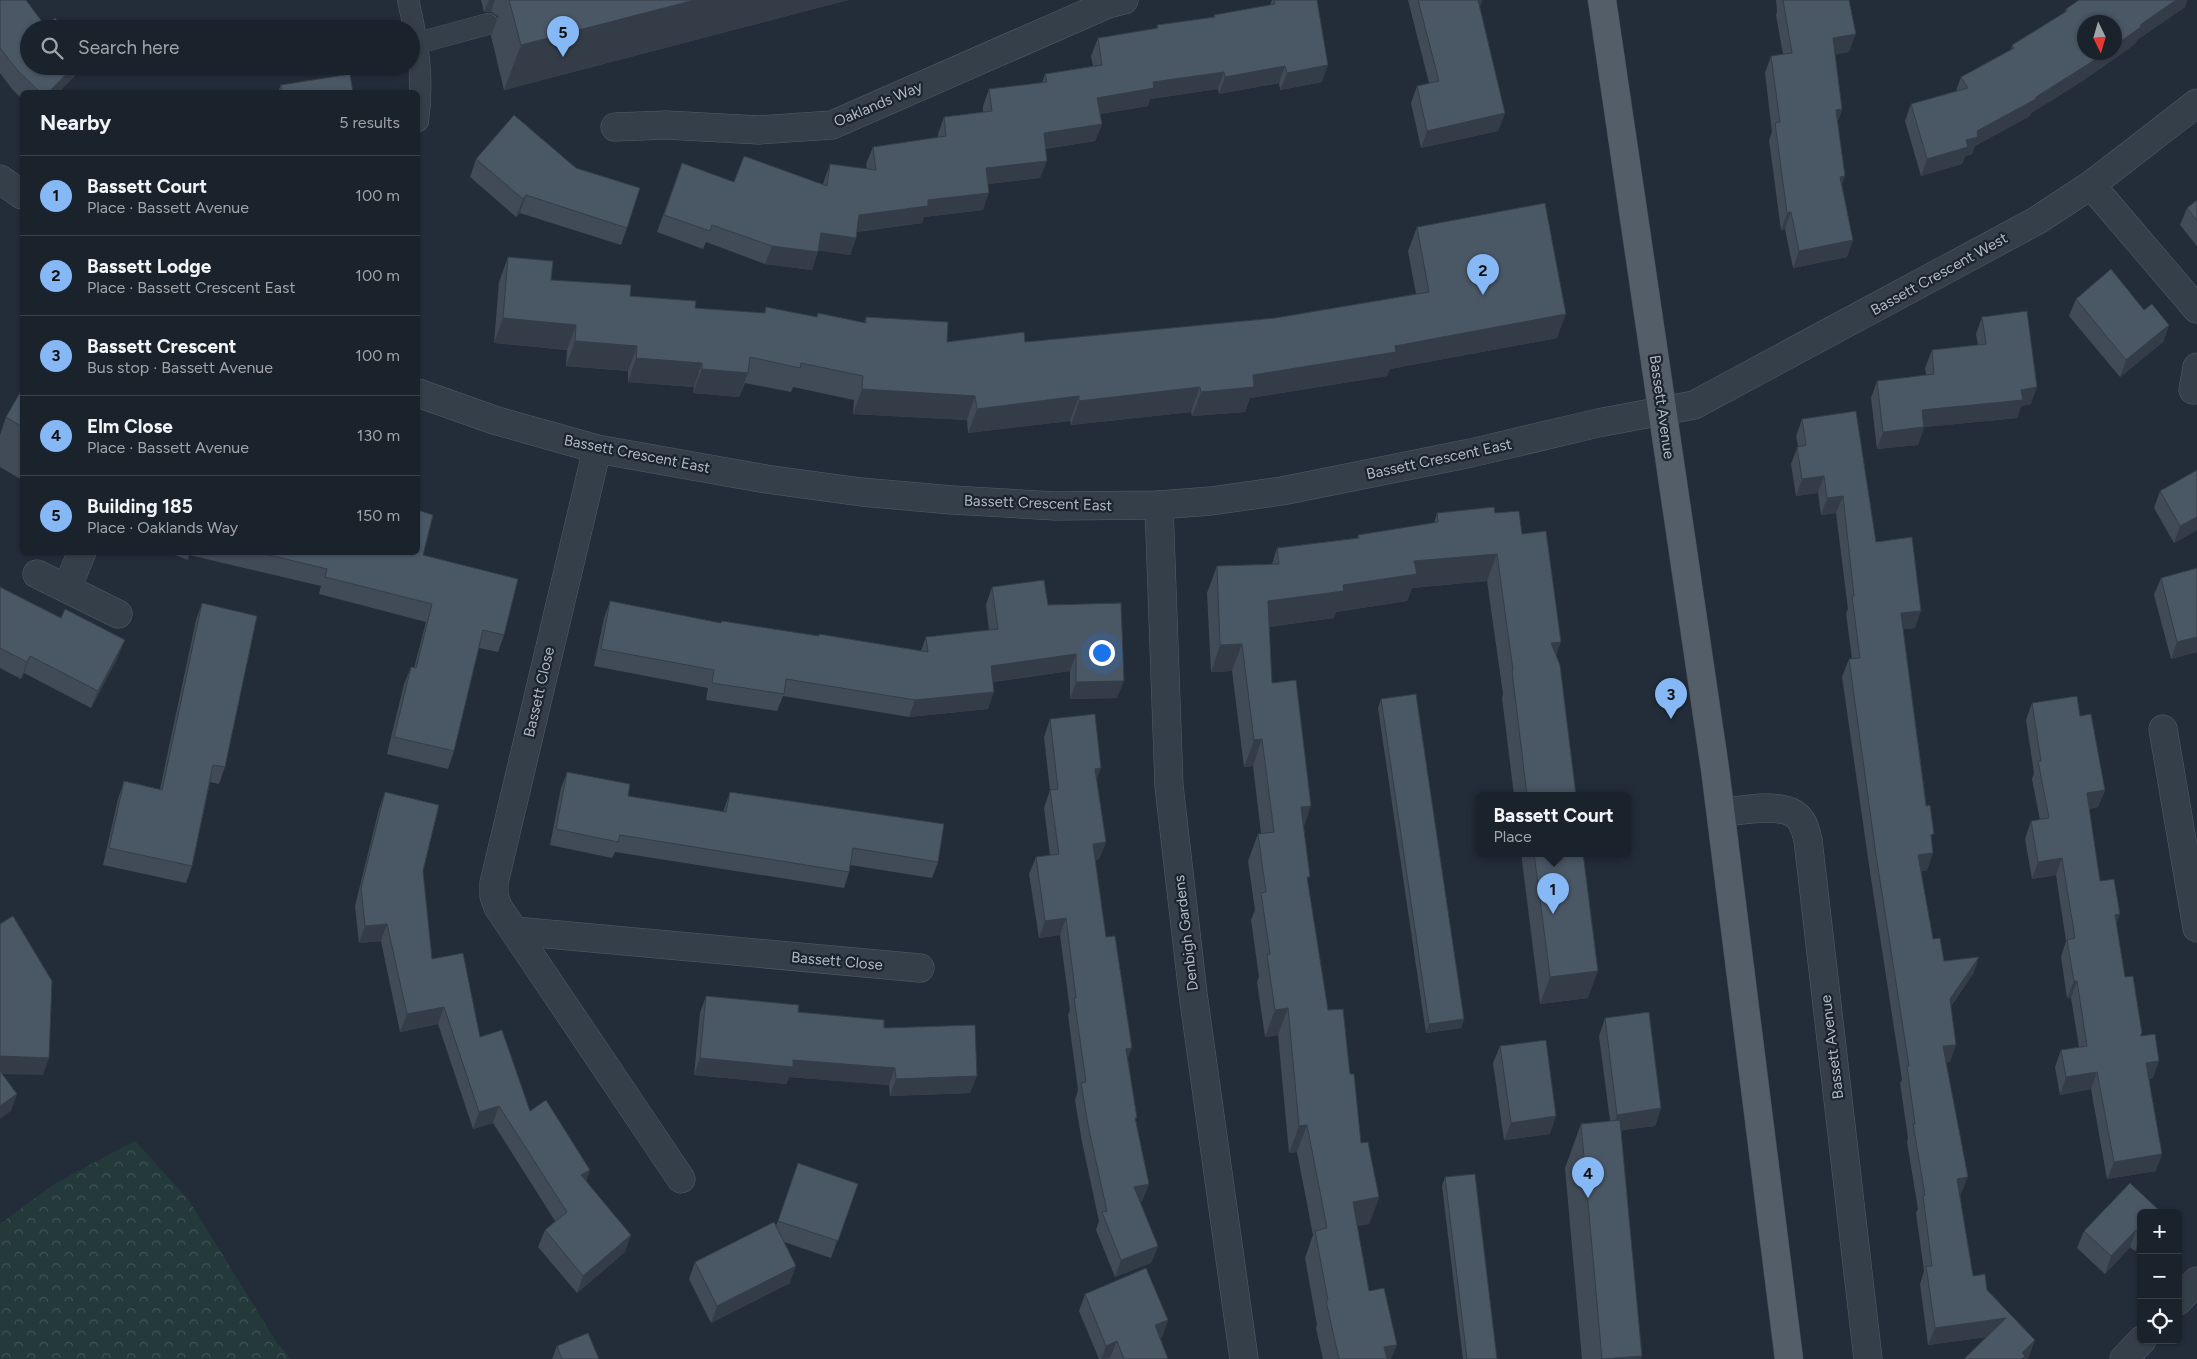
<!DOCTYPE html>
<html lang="en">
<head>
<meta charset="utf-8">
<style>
  body { margin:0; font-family:Figtree,sans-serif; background:#272f37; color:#f1f3f6 }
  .controls { position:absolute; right:15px; bottom:15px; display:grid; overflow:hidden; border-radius:8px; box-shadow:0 1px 4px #0004 }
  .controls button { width:45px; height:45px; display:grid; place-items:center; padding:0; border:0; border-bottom:1px solid #383f47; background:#1a222b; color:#f1f3f6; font:25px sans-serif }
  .compass { position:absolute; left:2077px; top:15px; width:45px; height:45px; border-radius:50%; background:#1a222b; box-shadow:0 1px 4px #0004; rotate:175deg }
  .you { position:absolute; left:1101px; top:652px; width:18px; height:18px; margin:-12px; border:4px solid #fff; border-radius:50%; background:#1a73e8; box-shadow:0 0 0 8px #1a73e833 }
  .badge { display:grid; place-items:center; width:32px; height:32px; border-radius:50%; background:#86b8f5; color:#111; font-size:16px; font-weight:700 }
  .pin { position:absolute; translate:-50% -41px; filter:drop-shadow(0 1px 2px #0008) }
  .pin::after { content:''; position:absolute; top:26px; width:18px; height:15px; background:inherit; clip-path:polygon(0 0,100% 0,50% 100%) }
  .popup { position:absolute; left:1476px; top:792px; width:155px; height:65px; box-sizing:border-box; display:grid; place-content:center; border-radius:8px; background:#1a222b; filter:drop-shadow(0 1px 4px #0005); font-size:16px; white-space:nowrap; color:#9fa4a9 }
  .popup b { font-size:19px; color:#f1f3f6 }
  .popup::after { content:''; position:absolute; left:50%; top:100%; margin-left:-10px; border:10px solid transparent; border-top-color:#1a222b }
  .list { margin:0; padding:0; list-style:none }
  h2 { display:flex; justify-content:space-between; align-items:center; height:65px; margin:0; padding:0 20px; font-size:21px }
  h2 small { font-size:16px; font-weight:400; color:#9fa4a9 }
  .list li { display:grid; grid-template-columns:32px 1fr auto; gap:15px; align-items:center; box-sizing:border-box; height:80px; padding:0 20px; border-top:1px solid #383f47 }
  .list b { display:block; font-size:19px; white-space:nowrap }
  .list p { margin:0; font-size:16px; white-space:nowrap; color:#9fa4a9 }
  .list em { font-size:16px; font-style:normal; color:#9fa4a9 }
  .icon { flex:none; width:28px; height:28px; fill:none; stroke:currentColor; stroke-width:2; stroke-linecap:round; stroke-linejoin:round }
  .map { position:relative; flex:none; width:2197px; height:1359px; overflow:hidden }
  .search { position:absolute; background:#1a222b; box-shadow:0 1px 4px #0004; left:20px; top:20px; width:400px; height:55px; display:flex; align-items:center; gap:12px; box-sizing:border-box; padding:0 18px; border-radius:28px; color:#9fa4a9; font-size:19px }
  .panel { position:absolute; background:#1a222b; box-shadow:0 1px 4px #0004; left:20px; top:90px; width:400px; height:465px; border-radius:8px }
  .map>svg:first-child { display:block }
  .forest { fill:url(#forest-crowns) }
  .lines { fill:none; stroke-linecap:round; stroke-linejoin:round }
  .lane-casing { stroke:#535d67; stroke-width:22 }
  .street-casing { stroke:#535d67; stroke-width:29 }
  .primary-casing { stroke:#3f4852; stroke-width:29 }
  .lane { stroke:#353f49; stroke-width:21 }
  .street { stroke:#353f49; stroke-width:28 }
  .primary { stroke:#535e69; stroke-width:28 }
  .wall { fill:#404b57 }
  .shaded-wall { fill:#343d47 }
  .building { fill:#4a5765; stroke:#343d47 }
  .labels { text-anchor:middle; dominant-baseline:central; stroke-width:4.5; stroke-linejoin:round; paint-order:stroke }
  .street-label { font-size:15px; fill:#b0bac5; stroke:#1b242e }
</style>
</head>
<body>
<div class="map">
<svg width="2197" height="1359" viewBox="0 0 2197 1359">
  <defs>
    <pattern id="forest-crowns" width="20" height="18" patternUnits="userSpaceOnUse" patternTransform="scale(1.25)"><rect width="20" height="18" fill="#24393a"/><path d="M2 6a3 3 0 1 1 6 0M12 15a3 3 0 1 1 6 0" fill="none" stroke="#415455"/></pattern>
  </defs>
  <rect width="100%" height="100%" fill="#222d39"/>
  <polygon class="forest" points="135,1141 188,1199 277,1343 291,1359 0,1359 0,1224 54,1184"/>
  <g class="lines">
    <defs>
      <g id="lane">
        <path d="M408,0C418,43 424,77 418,121"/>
        <polyline points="418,43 488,24"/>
      </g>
      <g id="street">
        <polyline points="615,127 666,125 759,130 832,125 1108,4 1124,0"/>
        <polyline points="0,179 22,195"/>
        <polyline points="2091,185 2197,309"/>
        <polyline points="2193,390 2197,367"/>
        <polyline points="418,393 494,420 597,449 766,479 861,492 952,500 1055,506 1159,505 1211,501 1282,491 1471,453 1598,423 1694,405 2036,221 2091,185 2197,103"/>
        <polyline points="597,449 494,883 494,896 498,907 681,1179"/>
        <polyline points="1159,505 1169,786 1193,994 1244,1359"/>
        <polyline points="37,574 118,614"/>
        <polyline points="67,588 82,552"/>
        <polyline points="2163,729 2197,928"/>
        <path d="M1721,813C1741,810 1781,802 1797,816C1804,822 1806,832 1808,840L1868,1359"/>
        <polyline points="515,931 920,968"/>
        <polyline points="2178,1301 2197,1281"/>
        <polyline points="2124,1359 2142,1340"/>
      </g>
      <polyline id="primary" points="1602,0 1715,769 1789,1359"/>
    </defs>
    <use href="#lane" class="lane-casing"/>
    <use href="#street" class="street-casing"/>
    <use href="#primary" class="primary-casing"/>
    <use href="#lane" class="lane"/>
    <use href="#street" class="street"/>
    <use href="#primary" class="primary"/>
  </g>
  <g class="wall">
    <polygon points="0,0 46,27 83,67 59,92 22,92 22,99 12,89 0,73"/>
    <polygon points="481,0 848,0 504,90 491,36 498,17 496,15 491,12 484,12"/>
    <polygon points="1272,0 1317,0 1322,82 1280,90 1279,83 1219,94 1218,89 1150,99 1148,106 1100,114 1102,124 1095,141 1045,149 1040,178 988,184 983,210 924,217 922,223 857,232 856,238 850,255 818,250 812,270 765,264 706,242 703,249 657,232 682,163 734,182 823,184 830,164 867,169 866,164 873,147 938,138 938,134 944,117 983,112 983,106 989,89 1042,83 1045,74 1093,66 1091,56 1098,38 1156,29 1157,25 1213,17 1214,15 1270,5"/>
    <polygon points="1408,0 1482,0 1480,7 1505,113 1498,131 1421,148 1411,103 1417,86 1429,83"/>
    <polygon points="1776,0 1849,0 1849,52 1835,54 1842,109 1838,121 1842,185 1853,240 1847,257 1793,268 1785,229 1781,230 1769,140 1772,132 1765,73 1771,56 1783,54 1776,15 1777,11"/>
    <polygon points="2079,0 2187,0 2185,7 2137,40 2135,44 2084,80 2031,113 2030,116 1975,146 1972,154 1965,156 1962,164 1921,176 1905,121 1911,104 1956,91 1961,77 2011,50 2012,45 2064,13 2066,9"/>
    <polygon points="281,85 353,92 278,92"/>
    <polygon points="476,159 627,228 621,245 520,213 516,217 470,177"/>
    <polygon points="2197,200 2197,246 2180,225 2187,208"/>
    <polygon points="1417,227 1557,338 1390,369 1387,376 1250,398 1245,412 1192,416 1191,412 1071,425 1070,421 968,433 967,420 853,414 854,400 793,387 791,392 745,383 739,397 693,393 694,387 628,382 628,371 566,366 567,350 494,343 499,282 508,257 551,280 630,296 695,308 764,313 766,307 816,317 818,313 864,323 866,317 947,342 1025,342 1275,318 1416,294 1408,251"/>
    <polygon points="2076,299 2144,310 2169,325 2163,342 2120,377 2069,316"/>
    <polygon points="1982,317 2031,404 2021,406 2017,418 1924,427 1918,445 1877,449 1871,398 1877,381 1926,375 1925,368 1932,350 1978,345 1976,334"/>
    <polygon points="22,389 22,480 0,467 0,435 6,417"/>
    <polygon points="1802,419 1876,542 1915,628 1903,629 1933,853 1927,870 1921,871 1933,939 1944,961 1979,957 1973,974 1951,1006 1950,1062 1946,1062 1961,1194 1960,1195 1973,1276 1987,1290 2029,1357 1987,1337 1928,1345 1920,1284 1924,1271 1916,1213 1918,1209 1907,1142 1908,1138 1900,1083 1902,1080 1870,872 1842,677 1849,659 1852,659 1846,613 1848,609 1836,513 1821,515 1818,493 1796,496 1791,464 1798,446 1796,436"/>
    <polygon points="2160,491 2197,530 2174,543 2154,508"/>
    <polygon points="1437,513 1495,513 1522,534 1556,655 1576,795 1514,795 1502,698 1503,694 1487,581 1412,588 1407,601 1336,612 1334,618 1269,627 1272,683 1304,826 1308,883 1328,1010 1350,1074 1361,1143 1379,1197 1369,1224 1357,1226 1369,1291 1391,1359 1323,1359 1316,1328 1317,1325 1305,1258 1313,1235 1297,1152 1289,1153 1278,1035 1265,1037 1257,982 1259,977 1251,920 1255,910 1248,861 1258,834 1261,833 1253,766 1244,767 1232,671 1211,672 1207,593 1217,566 1272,564 1277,548 1357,538 1358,535 1434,523"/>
    <polygon points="167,552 418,552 423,555 504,635 498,652 479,648 454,751 448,769 387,754 404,684 411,667 414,668 426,622 319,594 321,586 189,555 188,560"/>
    <polygon points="2197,568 2197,652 2171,659 2154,595 2161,578"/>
    <polygon points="0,587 118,657 91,708 24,673 21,679 0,668"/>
    <polygon points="992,587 1048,605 1117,698 1070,699 1070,671 993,682 988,709 909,717 783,696 777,711 706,700 708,688 594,666 604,618 610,601 721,623 921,651 926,637 989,630 986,605"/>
    <polygon points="202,603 225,767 219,784 210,782 192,866 186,883 103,865 118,799 124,781 160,789 196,620"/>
    <polygon points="1381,699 1464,1019 1461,1028 1426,1033 1378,708"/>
    <polygon points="2032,703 2080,716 2105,790 2098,807 2089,809 2100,881 2116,925 2125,977 2153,1078 2149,1079 2156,1171 2107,1179 2091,1089 2060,1095 2055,1067 2061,1050 2079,1047 2071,998 2067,998 2061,957 2066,941 2056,875 2032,879 2025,839 2031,821 2040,820 2032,779 2034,773 2026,720"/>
    <polygon points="1050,719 1097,781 1106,842 1099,859 1095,860 1106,937 1128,1059 1136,1121 1149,1184 1142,1201 1140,1202 1158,1246 1151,1263 1115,1277 1096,1230 1099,1221 1082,1142 1075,1100 1078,1090 1068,1015 1070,1010 1060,935 1039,938 1029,874 1036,857 1050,855 1044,808 1050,790 1044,737"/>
    <polygon points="567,772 628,796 723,812 730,792 938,862 932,878 850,865 849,872 844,888 615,852 612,858 550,845 561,788"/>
    <polygon points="385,792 423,871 432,959 480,1037 530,1111 590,1170 586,1181 625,1252 577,1293 538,1247 545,1230 555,1221 493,1123 473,1129 438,1024 400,1032 381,941 359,943 355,906 379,809"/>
    <polygon points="1521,853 1583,853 1588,998 1540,1004"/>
    <polygon points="706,996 884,1028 970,1093 890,1096 889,1085 789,1077 786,1084 694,1075 700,1013"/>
    <polygon points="1605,1018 1661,1108 1655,1126 1621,1130 1641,1359 1582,1359 1565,1168 1581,1124 1610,1121 1599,1036"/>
    <polygon points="1500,1046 1550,1134 1504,1140 1493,1063"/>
    <polygon points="798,1163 858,1184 831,1258 784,1242 790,1283 711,1323 689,1279 695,1262 776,1226"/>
    <polygon points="1445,1177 1497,1359 1463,1359 1442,1186"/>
    <polygon points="2141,1213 2141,1245 2135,1251 2130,1247 2105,1274 2077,1248 2084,1231"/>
    <polygon points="1085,1294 1168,1320 1162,1337 1160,1338 1168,1359 1099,1359 1079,1311"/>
    <polygon points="557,1346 599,1359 552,1359"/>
  </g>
  <g class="shaded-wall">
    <polygon points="489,0 495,0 491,12 484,12"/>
    <polygon points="695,0 848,0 504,90 521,45"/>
    <polygon points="1476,0 1482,0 1478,12"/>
    <polygon points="2176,0 2187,0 2185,7 2137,40 2135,44 2084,80 2031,113 2030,116 1975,146 1972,154 1965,156 1962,164 1921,176 1927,159 1966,140 1977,131 2036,97 2105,52 2114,52 2114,46 2140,25"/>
    <polygon points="1856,34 1849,52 1827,56 1833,38"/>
    <polygon points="1328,65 1322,82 1280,90 1287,73"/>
    <polygon points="74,66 83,66 59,92 49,92"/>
    <polygon points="1285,66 1279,83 1219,94 1225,77"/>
    <polygon points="1224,72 1218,89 1150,99 1148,106 1091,115 1097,98 1153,82"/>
    <polygon points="1842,109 1836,126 1836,110"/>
    <polygon points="1505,113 1498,131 1421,148 1427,131"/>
    <polygon points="1102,124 1095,141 1037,150 1044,133"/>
    <polygon points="1047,161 1040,178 980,185 986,168"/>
    <polygon points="1845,176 1839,193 1840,177"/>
    <polygon points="989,193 983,210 924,217 922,223 853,232 859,215 928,200"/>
    <polygon points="526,195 520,213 516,217 523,199"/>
    <polygon points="1791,212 1785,229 1781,230 1787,213"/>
    <polygon points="821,233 856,238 850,255 815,250"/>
    <polygon points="1853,240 1847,257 1793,268 1799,251"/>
    <polygon points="772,246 818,252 812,270 765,264"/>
    <polygon points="1566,314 1557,338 1390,369 1387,376 1250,398 1245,412 1192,416 1201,392 1253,375 1395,346"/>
    <polygon points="503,318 576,325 567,350 494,343"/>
    <polygon points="2169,325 2163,342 2120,377 2126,360"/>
    <polygon points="575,341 637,346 628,371 566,366"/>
    <polygon points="636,358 702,363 694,387 628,382"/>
    <polygon points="702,369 748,373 739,397 693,393"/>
    <polygon points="1200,387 1191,412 1071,425 1079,401"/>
    <polygon points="2037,387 2031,404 2021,406 2017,418 1916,428 1922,410"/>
    <polygon points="862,389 975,396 967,420 853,414"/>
    <polygon points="1079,396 1070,421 968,433 977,409"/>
    <polygon points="1924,427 1918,445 1877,449 1883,432"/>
    <polygon points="1824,476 1818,493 1796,496 1802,479"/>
    <polygon points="1843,496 1836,513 1821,515 1827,498"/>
    <polygon points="2197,517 2197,530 2174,543 2180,526"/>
    <polygon points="1497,554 1487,581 1412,588 1407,601 1336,612 1334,618 1258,628 1268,601 1343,585 1414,561"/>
    <polygon points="1921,611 1915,628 1894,630 1901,613"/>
    <polygon points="2197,637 2197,652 2171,659 2177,642"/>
    <polygon points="125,640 118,657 91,708 98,691"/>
    <polygon points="1561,642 1551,669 1551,643"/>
    <polygon points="1242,644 1232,671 1211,672 1220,645"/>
    <polygon points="1076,654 1070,671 985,683 991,666"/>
    <polygon points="30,656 24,673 21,679 27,662"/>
    <polygon points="1124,681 1117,698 1070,699 1076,682"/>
    <polygon points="994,692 988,709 909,717 915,700"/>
    <polygon points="1262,739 1253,766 1244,767 1254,740"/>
    <polygon points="1101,768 1095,785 1095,769"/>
    <polygon points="2105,790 2098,807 2080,810 2087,793"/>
    <polygon points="1311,806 1302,833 1301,807"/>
    <polygon points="1106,842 1099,859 1086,861 1093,844"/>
    <polygon points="1933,853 1927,870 1912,872 1918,855"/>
    <polygon points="2062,858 2056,875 2032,879 2038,862"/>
    <polygon points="2120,914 2114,931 2115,915"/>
    <polygon points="1066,918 1060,935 1039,938 1045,921"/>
    <polygon points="387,924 381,941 359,943 365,926"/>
    <polygon points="1979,957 1973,974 1943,1016 1950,999"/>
    <polygon points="1598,971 1588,998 1540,1004 1550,977"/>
    <polygon points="2074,981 2077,981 2071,998 2067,998"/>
    <polygon points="444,1007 438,1024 400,1032 407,1014"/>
    <polygon points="1288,1008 1278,1035 1265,1037 1275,1010"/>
    <polygon points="1464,1019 1461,1028 1426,1033 1429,1024"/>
    <polygon points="1956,1045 1950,1062 1937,1064 1943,1046"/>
    <polygon points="1132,1048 1125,1066 1126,1049"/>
    <polygon points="0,1056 49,1058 43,1075 0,1074"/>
    <polygon points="700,1058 793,1060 895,1068 889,1085 789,1077 786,1084 694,1075"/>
    <polygon points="2159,1061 2153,1078 2140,1080 2146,1063"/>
    <polygon points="2097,1072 2091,1089 2060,1095 2066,1077"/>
    <polygon points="977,1076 970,1093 890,1096 896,1079"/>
    <polygon points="17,1094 11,1111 0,1119 0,1106"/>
    <polygon points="499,1106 493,1123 473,1129 479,1112"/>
    <polygon points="1661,1108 1655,1126 1611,1132 1617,1115"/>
    <polygon points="1556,1116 1550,1134 1504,1140 1511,1123"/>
    <polygon points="1307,1125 1297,1152 1289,1153 1299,1126"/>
    <polygon points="2162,1154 2156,1171 2107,1179 2114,1162"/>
    <polygon points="590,1170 584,1187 581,1175"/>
    <polygon points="1968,1177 1961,1194 1951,1196 1957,1179"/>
    <polygon points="1149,1184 1142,1201 1127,1204 1134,1187"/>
    <polygon points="1379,1197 1369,1224 1343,1229 1353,1202"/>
    <polygon points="2136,1230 2130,1247 2105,1274 2111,1256"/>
    <polygon points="631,1235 625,1252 577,1293 583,1276"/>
    <polygon points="2141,1235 2141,1245 2135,1251"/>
    <polygon points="1158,1246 1151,1263 1115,1277 1121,1260"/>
    <polygon points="796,1266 790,1283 711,1323 717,1306"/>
    <polygon points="2006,1318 2000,1335 1928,1345 1935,1328"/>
    <polygon points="1168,1320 1162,1337 1149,1342 1155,1325"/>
    <polygon points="2035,1340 2029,1357 2027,1359 2019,1359 2022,1353"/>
    <polygon points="1117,1341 1110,1358 1101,1359 1106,1346"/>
    <polygon points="1397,1345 1391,1359 1380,1359 1384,1347"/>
    <polygon points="1642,1356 1641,1359 1605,1359"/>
  </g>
  <g class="building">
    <polygon points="0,0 26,0 46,27 55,18 67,29 29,29 29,66 74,66 49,92 40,92 18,71 0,48"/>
    <polygon points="509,0 695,0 521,45"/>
    <polygon points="1274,0 1317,0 1328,65 1287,73 1285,66 1225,77 1224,72 1153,82 1154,88 1097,98 1102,124 1044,133 1047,161 986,168 989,193 928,200 928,206 859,215 856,238 821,233 818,252 772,246 712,225 710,231 664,215 682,163 734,182 744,156 827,186 830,164 876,170 873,147 946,136 944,117 992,111 989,89 1047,82 1045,74 1102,65 1098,38 1158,28 1157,25 1215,17 1214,15 1275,4"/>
    <polygon points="1418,0 1478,0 1505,113 1427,131 1417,86 1439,81"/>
    <polygon points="1783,0 1849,0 1856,34 1833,38 1842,109 1836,110 1845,176 1840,177 1853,240 1799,251 1791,212 1787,213 1775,123 1780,122 1771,56 1792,53"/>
    <polygon points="2079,0 2176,0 2140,25 2141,27 2114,46 2114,22 2084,22 2084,52 2105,52 2090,63 2036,97 2036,99 1977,131 1978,137 1966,140 1968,147 1927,159 1911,104 1968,88 1961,77 2014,48 2012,45 2067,11 2066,9"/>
    <polygon points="350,74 353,92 282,92 281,85"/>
    <polygon points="514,115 576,168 640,188 627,228 526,195 523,199 476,159"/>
    <polygon points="2197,200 2197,221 2187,208"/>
    <polygon points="1545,203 1566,314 1395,346 1396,352 1253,375 1254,387 1201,392 1200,387 1079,401 1079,396 977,409 975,396 862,389 863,376 801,363 800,368 750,357 748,373 702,369 702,363 636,358 637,346 575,341 576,325 503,318 508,257 553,261 551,280 631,285 630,296 696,301 695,308 765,313 766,307 817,317 818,313 866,323 866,317 948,322 947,342 1024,332 1025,342 1275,318 1429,292 1417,227"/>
    <polygon points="2111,269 2144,310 2152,304 2169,325 2126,360 2076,299"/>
    <polygon points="2027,311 2037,387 2021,390 2023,400 1922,410 1924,427 1883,432 1877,381 1934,374 1932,350 1986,344 1982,317"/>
    <polygon points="22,389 22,427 6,417"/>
    <polygon points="1856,411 1876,542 1912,537 1921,611 1901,613 1926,806 1930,805 1934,834 1931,835 1933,853 1918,855 1933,939 1940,938 1944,961 1979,957 1950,999 1956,1045 1943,1046 1968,1177 1957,1179 1973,1276 1985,1274 1987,1290 2035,1340 2022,1353 2025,1356 2022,1359 1964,1359 2006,1318 1935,1328 1926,1266 1932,1266 1923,1196 1925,1195 1913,1124 1915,1124 1907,1066 1909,1066 1876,855 1849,659 1860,658 1852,596 1854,596 1843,496 1827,498 1824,476 1802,479 1797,447 1806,445 1802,419"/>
    <polygon points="2197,470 2197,517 2180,526 2160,491"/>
    <polygon points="1494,507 1495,513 1519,511 1522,534 1546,531 1561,642 1551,643 1560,665 1576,795 1527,795 1512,671 1513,670 1497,554 1414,561 1417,574 1343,585 1344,591 1268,601 1272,683 1296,680 1311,806 1301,807 1310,877 1307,877 1328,1010 1343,1009 1350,1074 1354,1074 1361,1143 1368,1142 1379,1197 1353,1202 1369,1291 1384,1288 1397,1345 1384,1347 1387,1359 1339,1359 1326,1301 1328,1300 1315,1231 1327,1228 1307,1125 1299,1126 1288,1008 1275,1010 1267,955 1270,954 1261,893 1266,892 1258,834 1274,832 1262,739 1254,740 1242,644 1220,645 1217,566 1279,564 1277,548 1359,538 1358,535 1438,522 1437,513"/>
    <polygon points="418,510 433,515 423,555 518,579 504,635 483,630 454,751 394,737 411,667 416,668 432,604 325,577 327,569 257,552 418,552"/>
    <polygon points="2197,568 2197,637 2177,642 2161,578"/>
    <polygon points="1044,580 1048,605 1121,603 1124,681 1076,682 1076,654 991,666 994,692 915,700 786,679 784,694 712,683 714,670 601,649 610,601 721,623 722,621 819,636 819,634 928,652 926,637 998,629 992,587"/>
    <polygon points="0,587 61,618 65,609 125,640 98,691 30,656 27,662 0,648"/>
    <polygon points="202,603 257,616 225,767 213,765 192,866 109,848 124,781 162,790"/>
    <polygon points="1416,694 1464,1019 1429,1024 1381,699"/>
    <polygon points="2077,696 2080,716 2091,714 2105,790 2087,793 2100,881 2114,879 2120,914 2115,915 2125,977 2133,976 2142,1033 2141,1034 2141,1036 2155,1034 2159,1061 2146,1063 2162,1154 2114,1162 2097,1072 2066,1077 2061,1050 2087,1046 2077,981 2074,981 2067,940 2075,938 2062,858 2038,862 2031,821 2049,818 2038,761 2041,761 2032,703"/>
    <polygon points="1095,714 1101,768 1095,769 1106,842 1093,844 1106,937 1115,936 1132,1048 1126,1049 1137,1118 1135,1118 1149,1184 1134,1187 1158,1246 1121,1260 1102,1212 1107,1211 1088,1125 1081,1083 1086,1082 1074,998 1076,998 1066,918 1045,921 1036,857 1059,854 1050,790 1058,789 1050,719"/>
    <polygon points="567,772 630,784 628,796 726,812 730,792 944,824 938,862 853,848 849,872 620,835 618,842 556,829"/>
    <polygon points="385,792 439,805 423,871 432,959 463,953 480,1037 502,1030 530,1111 546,1100 590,1170 581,1175 631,1235 583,1276 545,1230 567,1212 499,1106 479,1112 444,1007 407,1014 387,924 365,926 361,888"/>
    <polygon points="1534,853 1583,853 1598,971 1550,977"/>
    <polygon points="13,916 52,981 49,1058 0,1056 0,924"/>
    <polygon points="706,996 799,1005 798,1012 884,1020 884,1028 975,1025 977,1076 896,1079 895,1068 793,1060 793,1067 700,1058"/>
    <polygon points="1649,1012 1661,1108 1617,1115 1605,1018"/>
    <polygon points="1546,1040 1556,1116 1511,1123 1500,1046"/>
    <polygon points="0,1071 17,1094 0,1106"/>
    <polygon points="1620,1120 1642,1356 1602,1359 1581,1124"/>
    <polygon points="798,1163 858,1184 838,1241 778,1221"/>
    <polygon points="1475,1174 1497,1359 1467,1359 1445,1177"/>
    <polygon points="2130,1183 2162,1213 2141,1213 2141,1234 2136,1230 2111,1256 2084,1231"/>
    <polygon points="774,1222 796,1266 717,1306 695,1262"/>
    <polygon points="1146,1268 1168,1320 1155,1325 1168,1359 1124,1359 1117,1341 1106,1346 1085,1294"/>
    <polygon points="588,1333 599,1359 562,1359 557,1346"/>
  </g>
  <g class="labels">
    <g class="street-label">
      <text transform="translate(878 104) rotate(-23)">Oaklands Way</text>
      <text transform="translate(1939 274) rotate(-29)">Bassett Crescent West</text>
      <text transform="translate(1662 407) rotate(82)">Bassett Avenue</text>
      <text transform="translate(637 454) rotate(11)">Bassett Crescent East</text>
      <text transform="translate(1439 459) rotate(-12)">Bassett Crescent East</text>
      <text transform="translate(1038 503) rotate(2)">Bassett Crescent East</text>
      <text transform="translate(539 692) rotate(-77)">Bassett Close</text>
      <text transform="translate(1186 933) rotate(-97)">Denbigh Gardens</text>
      <text transform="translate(837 961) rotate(5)">Bassett Close</text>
      <text transform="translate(1832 1047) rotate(-97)">Bassett Avenue</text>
    </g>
  </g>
</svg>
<div class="controls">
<button>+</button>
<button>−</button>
<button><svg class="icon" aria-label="locate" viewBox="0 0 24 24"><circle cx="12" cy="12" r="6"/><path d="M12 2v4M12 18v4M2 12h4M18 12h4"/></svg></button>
</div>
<svg class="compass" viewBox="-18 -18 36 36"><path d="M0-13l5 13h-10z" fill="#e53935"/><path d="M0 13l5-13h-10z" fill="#9fa4a9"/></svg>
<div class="you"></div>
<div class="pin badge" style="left:1553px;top:914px">1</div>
<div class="popup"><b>Bassett Court</b>Place</div>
<div class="pin badge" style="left:1483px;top:295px">2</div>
<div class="pin badge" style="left:1671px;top:719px">3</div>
<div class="pin badge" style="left:1588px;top:1198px">4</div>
<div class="pin badge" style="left:563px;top:57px">5</div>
<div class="search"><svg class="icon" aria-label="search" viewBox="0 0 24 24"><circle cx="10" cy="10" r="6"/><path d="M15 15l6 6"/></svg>Search here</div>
<section class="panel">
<h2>Nearby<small>5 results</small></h2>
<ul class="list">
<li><span class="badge">1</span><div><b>Bassett Court</b><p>Place · Bassett Avenue</p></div><em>100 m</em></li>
<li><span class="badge">2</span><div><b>Bassett Lodge</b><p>Place · Bassett Crescent East</p></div><em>100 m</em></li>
<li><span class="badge">3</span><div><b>Bassett Crescent</b><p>Bus stop · Bassett Avenue</p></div><em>100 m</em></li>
<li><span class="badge">4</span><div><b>Elm Close</b><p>Place · Bassett Avenue</p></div><em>130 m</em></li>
<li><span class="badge">5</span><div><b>Building 185</b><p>Place · Oaklands Way</p></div><em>150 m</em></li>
</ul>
</section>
</div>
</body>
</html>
